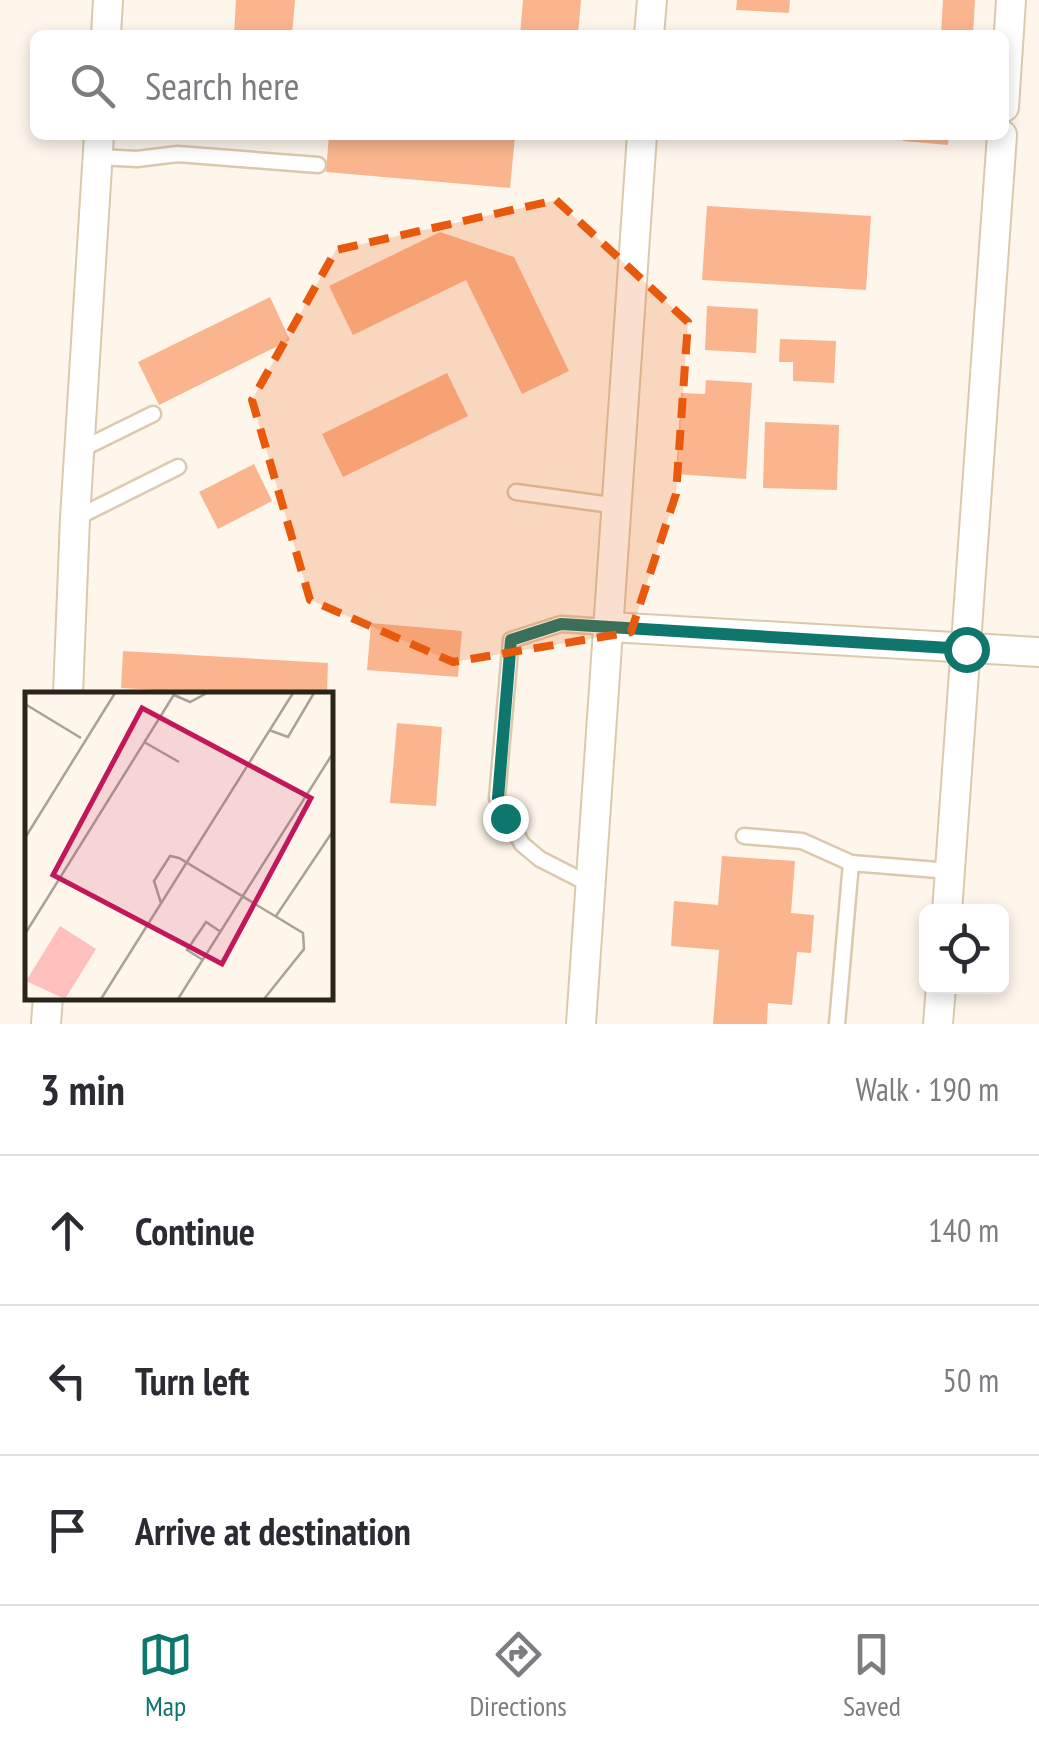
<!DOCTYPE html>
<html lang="en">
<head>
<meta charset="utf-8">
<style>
  body { margin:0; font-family:"PT Sans Narrow",sans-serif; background:#f2f2f3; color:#2b2b33 }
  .controls { position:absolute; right:30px; bottom:30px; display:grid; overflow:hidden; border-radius:15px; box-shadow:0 5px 15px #0003 }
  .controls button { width:90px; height:90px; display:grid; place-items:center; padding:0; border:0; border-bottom:2px solid #e1e1e2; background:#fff; color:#2b2b33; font:50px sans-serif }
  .stop { position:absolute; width:30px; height:30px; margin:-22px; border:8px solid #0f766e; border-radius:50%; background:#fff }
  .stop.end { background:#0f766e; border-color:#fff; box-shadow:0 2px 10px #0008 }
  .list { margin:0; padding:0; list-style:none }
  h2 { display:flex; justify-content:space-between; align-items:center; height:130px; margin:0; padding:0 40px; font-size:42px }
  h2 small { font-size:32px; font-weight:400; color:#7c7c81 }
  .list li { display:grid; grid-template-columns:65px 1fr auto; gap:30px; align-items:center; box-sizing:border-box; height:150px; padding:0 40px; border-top:2px solid #e1e1e2 }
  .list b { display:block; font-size:38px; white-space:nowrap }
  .list em { font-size:32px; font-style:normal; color:#7c7c81 }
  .icon { flex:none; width:55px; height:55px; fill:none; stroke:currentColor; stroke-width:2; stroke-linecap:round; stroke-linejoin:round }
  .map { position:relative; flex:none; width:1039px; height:1024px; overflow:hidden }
  .search { position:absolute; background:#fff; box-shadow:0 5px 15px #0003; left:30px; right:30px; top:30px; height:110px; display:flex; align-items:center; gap:25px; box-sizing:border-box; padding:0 35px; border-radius:15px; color:#7c7c81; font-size:38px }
  .sheet { height:580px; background:#fff }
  nav { display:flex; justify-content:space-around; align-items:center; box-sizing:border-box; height:140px; border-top:2px solid #e1e1e2; background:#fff; font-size:28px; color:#7c7c81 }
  nav a { display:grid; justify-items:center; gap:5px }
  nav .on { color:#0f766e }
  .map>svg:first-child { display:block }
  .building { fill:#fab58f }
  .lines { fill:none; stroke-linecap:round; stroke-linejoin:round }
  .lane-casing { stroke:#dbc9ad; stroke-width:19 }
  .street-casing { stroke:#dbc9ad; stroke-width:32 }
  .lane { stroke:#fff; stroke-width:14 }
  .street { stroke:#fff; stroke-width:28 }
  .route { stroke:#0f766e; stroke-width:12 }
  .marked { fill:#e8590c; fill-opacity:0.2; stroke:#e8590c; stroke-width:8; stroke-dasharray:20 12; stroke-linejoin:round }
  .inset-road { fill:none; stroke:#aaa297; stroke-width:2.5 }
  .view { fill:#c2185b; fill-opacity:0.15; stroke:#c2185b; stroke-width:5 }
  .inset-edge { fill:none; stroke:#2b2419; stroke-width:5 }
</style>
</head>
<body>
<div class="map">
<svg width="1039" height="1024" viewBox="0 0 1039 1024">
  <rect width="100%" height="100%" fill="#fef6eb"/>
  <g class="building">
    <polygon points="236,0 295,0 292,35 234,35"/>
    <polygon points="523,0 581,0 578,35 520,35"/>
    <polygon points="737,0 790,0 789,13 736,10"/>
    <polygon points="943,0 975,0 973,35 941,35"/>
    <polygon points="329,135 515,136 510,188 326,172"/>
    <polygon points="904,135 949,135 948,145 903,141"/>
    <polygon points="707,206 871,216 866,290 702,280"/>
    <polygon points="440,232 514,257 569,371 522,394 466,280 353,335 329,286"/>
    <polygon points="270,297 290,340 159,405 138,362"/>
    <polygon points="707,306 758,309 756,353 705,350"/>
    <polygon points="780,339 836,341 834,383 793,381 793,362 779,362"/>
    <polygon points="447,373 468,416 343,477 322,434"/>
    <polygon points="706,380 752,383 746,479 676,474 681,393 705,394"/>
    <polygon points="765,422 839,425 837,490 763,488"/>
    <polygon points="254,464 272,501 218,529 199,492"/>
    <polygon points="371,623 462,631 458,677 367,670"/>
    <polygon points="123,651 328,663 327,694 224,694 121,688"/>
    <polygon points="397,723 442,727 436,806 390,803"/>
    <polygon points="722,856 795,861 791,913 814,915 811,953 797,952 792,1005 768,1003 767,1024 713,1024 719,950 671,946 674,901 718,905"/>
  </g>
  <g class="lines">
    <defs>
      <g id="lane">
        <polyline points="98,157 137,159 178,154 318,165"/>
        <polyline points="80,450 153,414"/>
        <polyline points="516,492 618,506"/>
        <polyline points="76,518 178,467"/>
        <polyline points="744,836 802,841 851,863"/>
        <polyline points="591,885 540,859 522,844 497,798 511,640 561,624 610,627"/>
        <polyline points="837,1024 851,863 950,871"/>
      </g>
      <g id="street">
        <polyline points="106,35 108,0"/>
        <polyline points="649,35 652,0"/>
        <polyline points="1004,107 1011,0"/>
        <polyline points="610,627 1039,652"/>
        <polyline points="68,694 75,518 99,135"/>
        <polyline points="947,912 1002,135"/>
        <polyline points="46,1024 48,996"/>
        <polyline points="581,1024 642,135"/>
        <polyline points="938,1024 941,986"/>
      </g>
    </defs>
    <use href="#lane" class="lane-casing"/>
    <use href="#street" class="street-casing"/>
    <use href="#lane" class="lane"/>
    <use href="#street" class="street"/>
  </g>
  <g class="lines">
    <polyline class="route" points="505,818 498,798 511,640 561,624 966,649"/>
  </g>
  <path class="marked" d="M556,200L688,322L676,494L631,632L453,662L310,600L252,400L336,250Z"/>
  <g transform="translate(25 692)">
    <rect width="308" height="308" fill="#fef6eb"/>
    <path d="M35,234L71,257L40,307L1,289Z" fill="#fec0bd"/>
    <path class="inset-road" d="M149,3L165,10L182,1M0,12L56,46M244,38L263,45L289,1M119,50L154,70M0,146L90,1M136,211L129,189L145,164L154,166L278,241L279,257L239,307M251,224L308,139M0,242L150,1M178,268L162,258L181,230L196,240M76,307L268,1M153,307L308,61"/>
    <path class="view" d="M117,16L286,106L197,272L28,183Z"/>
    <rect width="308" height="308" class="inset-edge"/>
  </g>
</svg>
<div class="controls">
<button><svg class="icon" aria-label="locate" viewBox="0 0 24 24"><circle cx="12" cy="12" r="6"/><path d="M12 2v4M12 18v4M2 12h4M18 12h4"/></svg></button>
</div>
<div class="stop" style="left:966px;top:649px"></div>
<div class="stop end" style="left:505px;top:818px"></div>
<div class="search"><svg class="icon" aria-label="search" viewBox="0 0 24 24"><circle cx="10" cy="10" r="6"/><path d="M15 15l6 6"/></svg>Search here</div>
</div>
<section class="sheet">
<h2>3 min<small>Walk · 190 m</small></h2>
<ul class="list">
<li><svg class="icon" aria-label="ahead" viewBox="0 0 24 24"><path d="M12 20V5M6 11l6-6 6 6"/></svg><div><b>Continue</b></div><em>140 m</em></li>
<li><svg class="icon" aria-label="left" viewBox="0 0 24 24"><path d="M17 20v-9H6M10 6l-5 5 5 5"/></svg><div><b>Turn left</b></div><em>50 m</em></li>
<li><svg class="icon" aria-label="arrive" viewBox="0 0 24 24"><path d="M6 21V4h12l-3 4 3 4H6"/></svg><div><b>Arrive at destination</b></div></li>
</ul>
</section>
<nav>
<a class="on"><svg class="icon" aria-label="map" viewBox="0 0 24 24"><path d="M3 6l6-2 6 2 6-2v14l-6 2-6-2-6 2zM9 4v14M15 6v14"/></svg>Map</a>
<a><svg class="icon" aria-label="directions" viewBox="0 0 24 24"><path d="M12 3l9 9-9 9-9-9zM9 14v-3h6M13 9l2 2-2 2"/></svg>Directions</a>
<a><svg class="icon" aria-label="saved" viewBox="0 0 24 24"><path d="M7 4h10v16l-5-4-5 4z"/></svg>Saved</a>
</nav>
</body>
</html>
